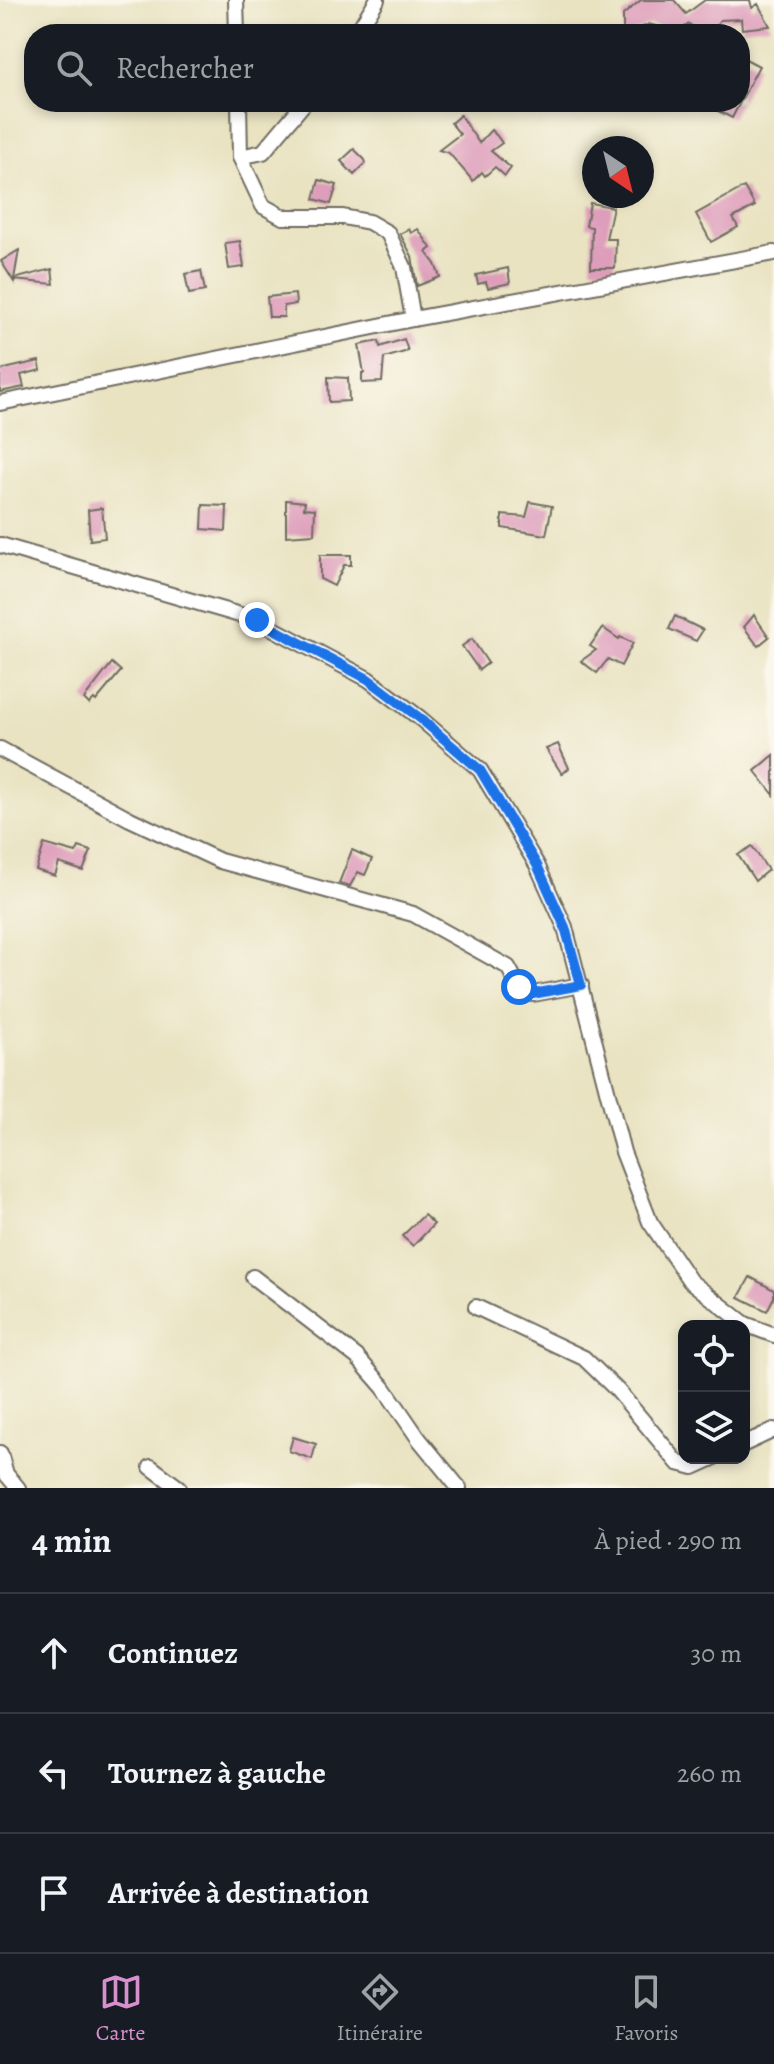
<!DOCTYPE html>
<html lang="fr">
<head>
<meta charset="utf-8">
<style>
  body { margin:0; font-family:Alegreya,serif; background:#20242c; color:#f1f3f6 }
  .controls { position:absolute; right:24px; bottom:24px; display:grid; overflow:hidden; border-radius:16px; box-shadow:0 4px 12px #0003 }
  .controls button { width:72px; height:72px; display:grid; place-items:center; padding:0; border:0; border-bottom:2px solid #363941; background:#171b24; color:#f1f3f6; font:40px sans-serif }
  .compass { position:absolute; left:582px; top:136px; width:72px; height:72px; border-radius:50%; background:#171b24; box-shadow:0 4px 12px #0003; rotate:145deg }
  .stop { position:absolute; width:24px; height:24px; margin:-18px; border:6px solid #1a73e8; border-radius:50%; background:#fff }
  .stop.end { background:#1a73e8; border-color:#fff; box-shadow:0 2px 8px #0008 }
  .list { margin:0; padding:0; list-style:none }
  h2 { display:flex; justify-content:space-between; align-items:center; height:104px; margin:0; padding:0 32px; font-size:34px }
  h2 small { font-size:26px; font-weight:400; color:#9ea1a6 }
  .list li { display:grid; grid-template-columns:52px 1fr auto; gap:24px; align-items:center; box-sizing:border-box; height:120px; padding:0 32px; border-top:2px solid #363941 }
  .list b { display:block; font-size:30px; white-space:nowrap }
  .list em { font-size:26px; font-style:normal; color:#9ea1a6 }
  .icon { flex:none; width:44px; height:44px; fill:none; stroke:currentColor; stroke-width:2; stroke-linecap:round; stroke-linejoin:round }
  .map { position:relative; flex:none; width:774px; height:1488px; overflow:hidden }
  .search { position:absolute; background:#171b24; box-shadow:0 4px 12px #0003; left:24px; right:24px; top:24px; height:88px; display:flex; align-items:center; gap:20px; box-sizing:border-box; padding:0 28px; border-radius:32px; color:#9ea1a6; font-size:30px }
  .sheet { height:464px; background:#171b24 }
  nav { display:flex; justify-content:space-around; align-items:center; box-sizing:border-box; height:112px; border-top:2px solid #363941; background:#171b24; font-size:22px; color:#9ea1a6 }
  nav a { display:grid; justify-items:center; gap:4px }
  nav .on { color:#d690ce }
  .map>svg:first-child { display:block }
  .building { fill:#de9ebb }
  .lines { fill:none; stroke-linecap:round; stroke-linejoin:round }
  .minor-casing { stroke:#6e6b60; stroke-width:18 }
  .minor { stroke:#fff; stroke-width:14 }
  .route { stroke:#1a73e8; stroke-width:10 }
</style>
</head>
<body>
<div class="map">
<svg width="774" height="1488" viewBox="0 0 774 1488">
  <rect width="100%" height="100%" fill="#fbf7ec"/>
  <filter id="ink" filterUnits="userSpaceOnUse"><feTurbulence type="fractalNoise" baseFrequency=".0125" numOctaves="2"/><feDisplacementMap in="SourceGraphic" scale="16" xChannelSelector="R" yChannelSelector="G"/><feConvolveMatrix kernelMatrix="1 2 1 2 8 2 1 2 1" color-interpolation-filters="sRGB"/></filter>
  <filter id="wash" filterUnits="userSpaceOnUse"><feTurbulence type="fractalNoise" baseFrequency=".006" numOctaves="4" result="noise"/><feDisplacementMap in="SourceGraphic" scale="32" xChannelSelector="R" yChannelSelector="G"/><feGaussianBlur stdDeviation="1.8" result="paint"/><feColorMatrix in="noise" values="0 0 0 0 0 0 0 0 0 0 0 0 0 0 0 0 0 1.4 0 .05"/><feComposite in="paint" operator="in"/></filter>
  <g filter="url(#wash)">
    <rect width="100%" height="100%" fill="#e9e3c2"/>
    <g id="blocks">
      <g class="building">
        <polygon points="641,0 674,0 686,14 705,0 750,0 752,8 758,4 770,26 742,29 741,19 720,20 710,34 703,34 689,24 675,34 670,34 667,29 649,24 628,34 623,32 623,15"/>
        <polygon points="740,56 759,66 732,118 700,102 740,102"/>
        <polygon points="460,115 479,143 491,130 497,136 502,143 491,151 511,168 505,176 495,167 485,176 482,172 473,181 449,153 439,150 460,134 451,123"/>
        <polygon points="354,149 365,160 365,164 354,175 341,161"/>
        <polygon points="319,180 337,185 331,204 314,199"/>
        <polygon points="744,187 755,206 733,218 738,227 711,242 696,214"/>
        <polygon points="590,203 613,207 606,239 616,239 615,268 591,268 592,227 586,226"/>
        <polygon points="409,229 411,233 418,229 431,248 426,252 435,264 440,277 417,286 412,256 400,234"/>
        <polygon points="240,241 244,267 229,269 225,243"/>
        <polygon points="19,250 14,279 52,269 54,284 14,280 14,282 1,261"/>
        <polygon points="508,268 510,283 488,288 486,282 478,284 476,275"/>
        <polygon points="201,271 205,291 189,294 185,274"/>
        <polygon points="295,294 296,304 284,306 284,317 269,317 267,297"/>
        <polygon points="404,339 408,351 384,358 382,382 362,383 362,373 364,373 359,345 379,341 380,347"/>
        <polygon points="39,361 41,370 21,375 24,387 0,392 0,370"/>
        <polygon points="328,377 348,378 349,401 329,402"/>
        <polygon points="286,500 305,502 304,508 315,509 314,534 286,536"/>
        <polygon points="530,502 552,506 546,535 502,528 502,515 526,517"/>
        <polygon points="203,505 227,506 226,531 202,529"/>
        <polygon points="102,508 105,538 90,540 88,510"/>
        <polygon points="320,555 351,555 351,565 344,565 334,586 320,579"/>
        <polygon points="754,615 769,637 758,646 744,627"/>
        <polygon points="675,616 703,630 696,641 669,629"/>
        <polygon points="603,628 619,639 620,637 633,643 621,666 608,659 597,673 581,661 596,650 590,646"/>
        <polygon points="472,639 488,663 479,670 462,646"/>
        <polygon points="112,663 121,671 96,701 94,699 89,704 84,699"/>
        <polygon points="558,744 569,768 562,774 546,749"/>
        <polygon points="774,755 774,795 755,771"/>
        <polygon points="44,844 76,853 79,847 91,851 83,871 59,863 55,876 36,870"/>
        <polygon points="752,846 768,870 755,881 738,855"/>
        <polygon points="352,850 372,859 365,875 358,872 350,886 339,883"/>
        <polygon points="424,1215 434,1224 413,1246 402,1236"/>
        <polygon points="750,1277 774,1290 774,1297 767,1311 739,1297"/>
        <polygon points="293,1437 316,1444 312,1459 289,1451"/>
      </g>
    </g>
  </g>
  <g filter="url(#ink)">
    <use href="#blocks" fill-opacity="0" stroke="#6e6b60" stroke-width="2"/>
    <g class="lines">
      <defs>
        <g id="minor">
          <polyline points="236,0 237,34"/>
          <polyline points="356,34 377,0"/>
          <polyline points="239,102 240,157 263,206 283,217 343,217 369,222 388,233 404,267 413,319"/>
          <polyline points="240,157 263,152 305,102"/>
          <polyline points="0,403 413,319 774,253"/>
          <polyline points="0,545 257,620 368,679 421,719 480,770 537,865 565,927 623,1152 650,1222 690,1281 745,1324 774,1335"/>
          <polyline points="0,749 130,819 220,861 413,914 508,967 519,987 533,994 581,985"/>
          <polyline points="253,1277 357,1357 384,1388 419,1439 459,1488"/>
          <polyline points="476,1307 584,1358 618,1391 678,1463 693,1467 713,1458"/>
          <polyline points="744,1444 774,1430"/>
          <polyline points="0,1453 6,1474 18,1488"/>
          <polyline points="151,1467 179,1488"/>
        </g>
      </defs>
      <use href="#minor" class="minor-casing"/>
      <use href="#minor" class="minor"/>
    </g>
  </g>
  <g class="lines" filter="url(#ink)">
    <polyline class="route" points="257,620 368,679 421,719 480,770 537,865 565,927 581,985 533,994 519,987"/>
  </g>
</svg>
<div class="controls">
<button><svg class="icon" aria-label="locate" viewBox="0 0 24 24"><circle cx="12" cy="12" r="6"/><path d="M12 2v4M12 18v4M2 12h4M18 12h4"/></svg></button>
<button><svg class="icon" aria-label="layers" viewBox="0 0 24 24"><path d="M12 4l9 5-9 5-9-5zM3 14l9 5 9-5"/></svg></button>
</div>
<svg class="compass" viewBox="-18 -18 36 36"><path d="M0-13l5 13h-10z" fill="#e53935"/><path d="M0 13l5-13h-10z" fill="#9ea1a6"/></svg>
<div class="stop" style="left:519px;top:987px"></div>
<div class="stop end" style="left:257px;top:620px"></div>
<div class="search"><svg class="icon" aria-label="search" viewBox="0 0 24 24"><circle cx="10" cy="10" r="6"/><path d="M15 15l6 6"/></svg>Rechercher</div>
</div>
<section class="sheet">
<h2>4 min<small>À pied · 290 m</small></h2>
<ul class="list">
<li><svg class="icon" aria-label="ahead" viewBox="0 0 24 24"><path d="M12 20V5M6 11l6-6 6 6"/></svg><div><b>Continuez</b></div><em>30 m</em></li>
<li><svg class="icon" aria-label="left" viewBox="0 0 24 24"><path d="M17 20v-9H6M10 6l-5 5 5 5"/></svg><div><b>Tournez à gauche</b></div><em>260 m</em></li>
<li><svg class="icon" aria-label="arrive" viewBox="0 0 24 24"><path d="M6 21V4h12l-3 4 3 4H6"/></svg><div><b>Arrivée à destination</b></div></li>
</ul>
</section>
<nav>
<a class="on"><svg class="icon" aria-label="map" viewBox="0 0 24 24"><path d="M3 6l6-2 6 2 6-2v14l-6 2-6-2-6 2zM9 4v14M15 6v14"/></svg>Carte</a>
<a><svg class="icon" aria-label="directions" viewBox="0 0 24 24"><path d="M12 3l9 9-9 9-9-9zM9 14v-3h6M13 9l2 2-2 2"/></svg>Itinéraire</a>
<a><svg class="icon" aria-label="saved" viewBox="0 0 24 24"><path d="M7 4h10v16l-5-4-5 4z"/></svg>Favoris</a>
</nav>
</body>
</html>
